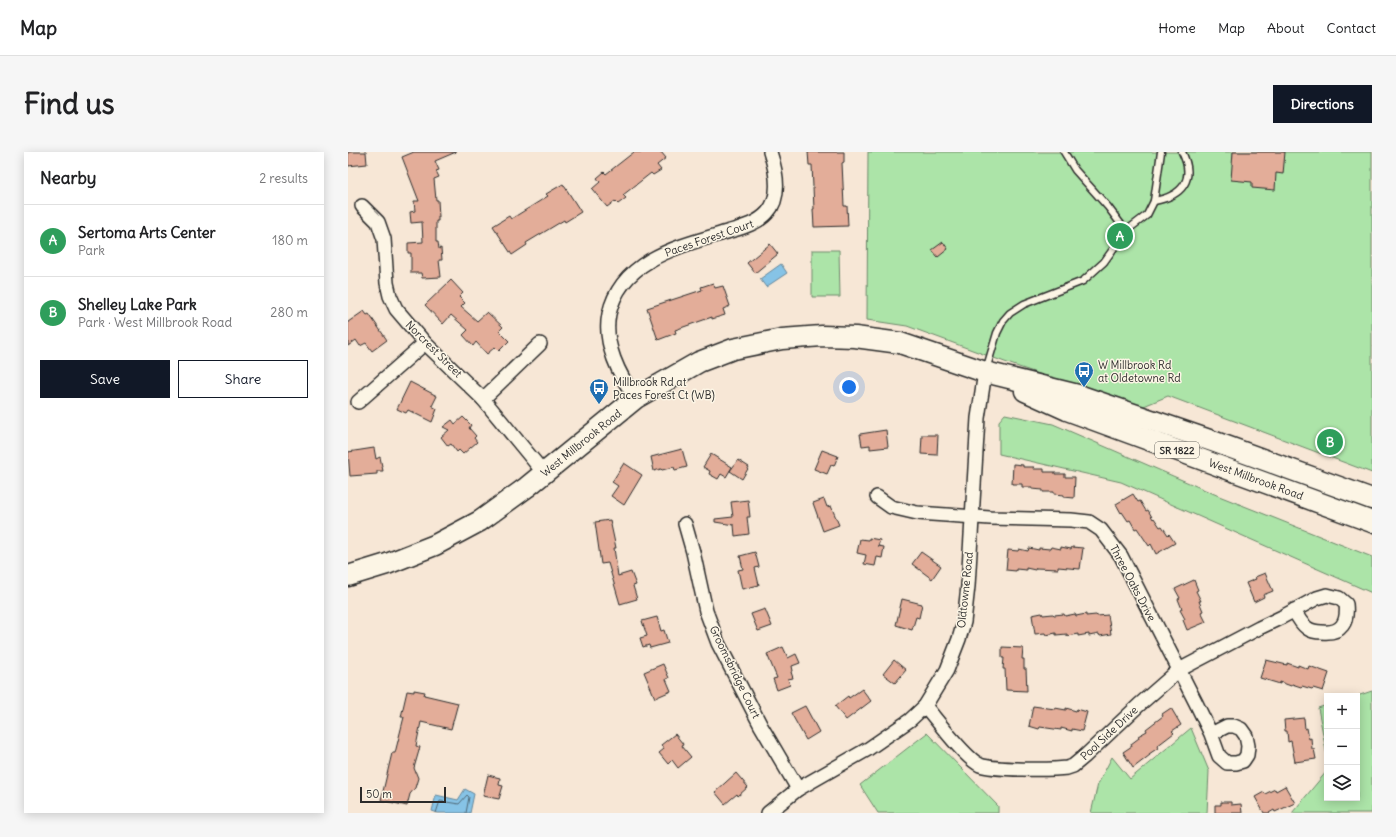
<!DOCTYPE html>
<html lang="en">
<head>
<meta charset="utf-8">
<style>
  body { margin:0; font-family:Delius,sans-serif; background:#f6f6f6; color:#202124 }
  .controls { position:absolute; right:12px; bottom:12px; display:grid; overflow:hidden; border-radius:0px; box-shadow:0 2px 10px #0003 }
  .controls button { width:36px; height:36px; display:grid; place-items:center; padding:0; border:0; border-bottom:1px solid #e0e0e0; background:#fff; color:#202124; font:20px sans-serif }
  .scale { position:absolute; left:12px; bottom:10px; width:86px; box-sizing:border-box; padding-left:4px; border:2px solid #2b2b2b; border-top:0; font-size:11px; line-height:14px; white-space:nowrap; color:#2b2b2b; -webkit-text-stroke:3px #fcf5e5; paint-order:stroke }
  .you { position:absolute; left:501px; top:235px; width:14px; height:14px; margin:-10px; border:3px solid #fff; border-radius:50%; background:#1a73e8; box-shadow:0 0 0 6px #1a73e833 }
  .badge { display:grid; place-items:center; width:26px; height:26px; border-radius:50%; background:#111827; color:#fff; font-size:13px; font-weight:700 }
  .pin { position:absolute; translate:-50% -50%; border:2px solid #fff; box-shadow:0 1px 4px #0006 }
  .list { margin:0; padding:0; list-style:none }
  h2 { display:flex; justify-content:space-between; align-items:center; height:52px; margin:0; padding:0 16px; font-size:17px }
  h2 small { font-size:13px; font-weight:400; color:#757577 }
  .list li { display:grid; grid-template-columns:26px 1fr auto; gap:12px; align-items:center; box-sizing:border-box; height:72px; padding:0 16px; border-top:1px solid #e0e0e0 }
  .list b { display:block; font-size:15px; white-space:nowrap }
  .list p { margin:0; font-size:13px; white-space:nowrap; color:#757577 }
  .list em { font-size:13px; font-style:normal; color:#757577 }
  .actions { display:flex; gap:8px; padding:12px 16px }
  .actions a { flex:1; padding:9px 0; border:1px solid #111827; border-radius:0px; text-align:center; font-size:14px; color:#111827 }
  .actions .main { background:#111827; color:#fff }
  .icon { flex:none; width:22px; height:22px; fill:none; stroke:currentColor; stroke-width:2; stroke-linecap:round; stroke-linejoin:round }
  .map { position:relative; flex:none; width:1024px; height:661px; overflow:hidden; border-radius:0px }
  header { display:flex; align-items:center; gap:24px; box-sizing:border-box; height:56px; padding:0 20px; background:#fff; border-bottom:1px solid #e0e0e0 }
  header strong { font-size:19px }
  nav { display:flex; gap:22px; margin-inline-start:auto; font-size:14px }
  .intro { display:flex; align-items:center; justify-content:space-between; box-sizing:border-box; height:96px; padding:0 24px }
  h1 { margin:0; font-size:28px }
  .button { padding:10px 18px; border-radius:0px; background:#111827; color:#fff; font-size:14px; font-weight:700 }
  main { display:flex; gap:24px; padding:0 24px }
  aside { flex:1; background:#fff; border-radius:0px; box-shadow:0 2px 10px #0003 }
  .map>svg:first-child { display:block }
  .green { fill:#ace4a8; stroke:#6c886a }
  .water { fill:#86c3e6; stroke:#62869b }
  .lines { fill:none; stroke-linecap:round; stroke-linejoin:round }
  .shore { stroke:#4f6876; stroke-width:1 }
  .building { fill:#e3ad99; stroke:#2b2b2b }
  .lane-casing { stroke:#2b2b2b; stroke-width:9 }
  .street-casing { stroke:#2b2b2b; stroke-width:16 }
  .primary-casing { stroke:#2b2b2b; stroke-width:23 }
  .lane { stroke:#fcf5e5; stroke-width:6 }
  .street { stroke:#fcf5e5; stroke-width:13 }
  .primary { stroke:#fcf5e5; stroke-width:20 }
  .labels { text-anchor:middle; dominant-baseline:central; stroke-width:3; stroke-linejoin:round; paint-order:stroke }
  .shield { fill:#fcf5e5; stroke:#6a6863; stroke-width:1 }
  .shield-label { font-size:10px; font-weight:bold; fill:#2b2b2b }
  .street-label { font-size:11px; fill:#2b2b2b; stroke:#fcf5e5 }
  .poi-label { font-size:11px; fill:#2b2b2b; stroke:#fcf5e5; text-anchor:start }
</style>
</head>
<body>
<header>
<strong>Map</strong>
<nav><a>Home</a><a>Map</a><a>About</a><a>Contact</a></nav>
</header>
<div class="intro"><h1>Find us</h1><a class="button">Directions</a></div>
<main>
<aside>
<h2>Nearby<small>2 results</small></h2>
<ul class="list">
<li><span class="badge" style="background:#2e9e5b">A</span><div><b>Sertoma Arts Center</b><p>Park</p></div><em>180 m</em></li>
<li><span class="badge" style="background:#2e9e5b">B</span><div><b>Shelley Lake Park</b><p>Park · West Millbrook Road</p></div><em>280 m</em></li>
</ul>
<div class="actions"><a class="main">Save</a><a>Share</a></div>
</aside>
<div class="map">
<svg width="1024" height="661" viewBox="0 0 1024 661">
  <rect width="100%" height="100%" fill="#f7e7d6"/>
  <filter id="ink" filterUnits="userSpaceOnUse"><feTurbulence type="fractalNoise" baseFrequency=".025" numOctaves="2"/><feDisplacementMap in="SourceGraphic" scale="8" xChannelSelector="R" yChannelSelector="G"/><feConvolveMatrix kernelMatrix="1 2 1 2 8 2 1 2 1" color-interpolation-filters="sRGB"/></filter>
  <g filter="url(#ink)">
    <g class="green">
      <polygon points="520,0 1024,0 1024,321 820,244 791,256 665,213 559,174 519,168"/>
      <polygon points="464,98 491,98 492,145 464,145"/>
      <polygon points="657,262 705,272 871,344 1024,405 1024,441 773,330 651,302 651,269"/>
      <polygon points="1024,539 1024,661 944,661 979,619 979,646 1009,646 1009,544"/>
      <polygon points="979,553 979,604 970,556"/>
      <polygon points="843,576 861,619 859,661 743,661 750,632 764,605 782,627"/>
      <polygon points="579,581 650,654 650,661 530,661 512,633"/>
    </g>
    <g class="water">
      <polygon points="433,112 439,121 418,135 412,127"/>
      <polygon points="117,637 126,642 122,661 90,661 84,659 88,643 110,648"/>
    </g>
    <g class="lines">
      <polyline class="shore" points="88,661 92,649 111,652 119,643 121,645 118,661"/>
    </g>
    <g class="building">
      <polygon points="0,0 18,0 19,12 0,14"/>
      <polygon points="66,0 108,0 87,9 91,18 88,19 91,25 86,27 88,48 90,48 91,65 90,65 90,69 88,69 88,90 90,90 91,97 93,96 94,108 91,108 93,125 74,126 73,121 63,121 63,101 60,101 60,91 75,90 74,70 63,71 62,60 67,59 66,49 71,49 54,5"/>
      <polygon points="286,0 313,0 318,6 309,13 313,18 305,23 303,21 275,43 278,46 270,52 267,49 259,55 244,37 252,30 249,26 256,20 258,22"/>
      <polygon points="460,0 496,0 496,10 494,11 496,54 499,54 500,74 466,75 465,57 466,57 464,13 461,13"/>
      <polygon points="885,0 937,0 935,22 928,21 927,38 904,36 904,30 883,28"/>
      <polygon points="215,32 233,60 217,70 216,68 178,91 179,93 164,103 145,74 161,64 163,67 200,44 198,42"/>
      <polygon points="595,90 600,97 590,105 584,98"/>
      <polygon points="422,92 430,102 407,121 399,111"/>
      <polygon points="103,128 115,141 111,145 117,151 113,155 129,169 139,160 155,175 151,179 161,189 151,199 147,195 139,202 128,190 125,194 115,183 120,178 103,163 95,172 77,153"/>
      <polygon points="365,131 367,136 375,134 382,154 375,157 377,163 364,167 364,165 327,178 328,181 310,188 299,156 354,138 353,135"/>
      <polygon points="16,159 19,163 21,162 39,188 24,199 18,191 12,194 8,188 0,194 0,170"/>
      <polygon points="62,230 89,244 84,254 89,257 84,270 60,258 58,261 49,257"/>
      <polygon points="115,265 123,273 121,276 128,284 126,286 129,290 115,302 111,298 109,300 103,292 100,294 93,285 101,278 95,275 104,268 107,272"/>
      <polygon points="538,278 540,295 522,297 522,293 514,294 512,282"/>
      <polygon points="574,283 590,283 589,303 573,302"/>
      <polygon points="26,296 28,307 32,305 35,319 29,319 29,322 2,324 0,300"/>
      <polygon points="334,297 339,315 327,318 326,315 314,318 313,317 306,319 303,305"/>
      <polygon points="474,298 490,304 486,314 483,313 479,322 466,317"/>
      <polygon points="363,302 384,315 378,325 373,322 370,327 361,322 362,319 355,315"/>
      <polygon points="390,308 401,315 394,327 382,319"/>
      <polygon points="276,311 294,323 276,353 263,344 270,334 264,330"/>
      <polygon points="665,312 675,313 675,315 686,315 685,317 696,317 696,320 707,320 707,322 717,322 717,325 727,325 726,346 716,345 716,343 706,342 706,340 695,340 695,338 684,337 684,335 674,335 674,332 664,332"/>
      <polygon points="785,342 790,350 792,349 798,359 800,358 805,367 806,366 812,375 814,374 820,383 821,382 827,391 808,402 803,392 801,394 789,376 787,377 782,368 780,369 774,360 773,361 768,352"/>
      <polygon points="476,347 479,355 483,354 491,373 475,379 465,351"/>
      <polygon points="400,348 402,365 399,365 401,382 387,384 386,373 367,370 367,367 385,365 383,350"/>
      <polygon points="262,368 268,396 266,396 270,424 283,420 288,433 285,434 289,447 272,452 260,411 253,412 247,370"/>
      <polygon points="521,386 532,388 530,394 536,395 534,406 529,405 527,414 516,412 518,403 509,401 512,387 521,388"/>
      <polygon points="703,395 713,397 713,395 723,397 724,395 735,396 732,417 710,415 710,417 688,416 687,418 678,416 678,418 668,417 668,419 658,418 660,398 670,399 671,397 680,399 681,396 691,398 691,396 702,397"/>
      <polygon points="407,400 411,415 407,416 411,433 394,437 390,418 395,417 392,404"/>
      <polygon points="573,400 593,414 584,427 564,412"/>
      <polygon points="917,421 925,439 915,443 916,445 906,450 898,431 908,427 907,425"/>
      <polygon points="846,428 850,438 848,439 853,449 851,449 855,459 853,460 858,470 839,478 835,468 837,467 832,458 834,457 830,447 832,446 827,437"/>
      <polygon points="554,447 574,452 571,466 568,465 564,478 548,473"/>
      <polygon points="417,457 424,474 410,479 403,462"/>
      <polygon points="694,461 695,463 705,462 706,463 716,462 717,464 727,462 728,464 738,462 738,464 748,463 749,464 760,463 763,482 752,484 751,482 741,484 741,482 730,484 730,482 719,484 719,482 708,483 708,481 698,483 697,481 687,482 684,463"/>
      <polygon points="309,465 313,479 316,478 320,491 302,496 301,493 295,495 292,486 299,484 294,469"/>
      <polygon points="435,495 440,506 448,502 452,511 444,514 445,519 443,520 445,526 440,527 442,533 429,538 425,527 429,526 419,502"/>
      <polygon points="654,495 675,496 674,507 676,507 676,517 678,517 679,539 658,538 657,517 655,517 656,506 654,506"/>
      <polygon points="546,508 558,518 547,531 535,522"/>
      <polygon points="918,508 939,513 939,511 950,515 950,513 960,517 961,514 981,521 975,539 965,536 964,537 954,534 953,535 944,532 943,534 932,530 932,532 912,526"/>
      <polygon points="315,512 321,526 318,527 323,539 307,546 296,520"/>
      <polygon points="514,537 523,549 498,568 487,554 500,544 501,546"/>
      <polygon points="66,538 77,540 76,543 110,551 103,577 73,570 68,594 72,595 66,616 70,626 67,636 62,642 59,654 33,648 44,601 47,601 56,565 53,565 59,539 66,540"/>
      <polygon points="457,554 471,580 458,588 443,561"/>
      <polygon points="685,554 707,557 707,556 718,558 718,556 728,559 729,557 739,560 734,579 724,577 724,579 713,576 713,578 692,575 691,577 681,574"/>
      <polygon points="823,556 833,573 824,579 826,581 809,594 810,596 801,602 802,603 785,616 775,600 784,594 783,592 791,586 790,584 799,579 798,577 815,564 814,562"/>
      <polygon points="956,566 957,577 959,576 961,587 963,586 964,597 966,597 968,607 947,610 943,589 940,590 939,579 937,579 936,568"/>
      <polygon points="327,582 335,592 334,594 343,605 330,616 324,608 320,612 311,601 316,597 313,593"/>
      <polygon points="388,621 400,635 390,644 389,642 377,652 367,640"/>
      <polygon points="140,623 152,626 151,633 155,634 151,647 135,644"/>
      <polygon points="937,634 947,651 927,660 926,658 921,661 916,661 907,645 916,640 917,642 927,637 928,639"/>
      <polygon points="873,650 883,650 883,653 893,652 894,661 867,661 867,653 873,653"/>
    </g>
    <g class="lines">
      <defs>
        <g id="lane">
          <polyline points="716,0 727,18 760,55 778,79"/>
          <path d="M806,49C834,44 848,28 834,0"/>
          <polyline points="638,218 649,181 655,169 662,161 676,152 735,129 756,110 778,79 799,63 806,49 813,0"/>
        </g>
        <g id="street">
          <polyline points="14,54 30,70 36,87 39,131 42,144 48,157 77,191 135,247 196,321"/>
          <path d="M288,246C271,224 255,191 261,162C273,107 332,94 379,80C392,76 409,72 419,61C434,45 428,18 422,0"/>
          <polyline points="135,247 192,192"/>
          <polyline points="10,250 77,191"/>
          <polyline points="529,345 543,355 569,361 642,366 723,368 741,370 753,378 773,404 848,551 863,582 871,604 879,611 888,611 895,609 899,603 900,594 898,584 893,577 886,574 879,574 863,582"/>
          <polyline points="337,372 345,400 358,459 370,491 413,574 450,637"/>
          <path d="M577,554C589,568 617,606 632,613C645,618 703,618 719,616L725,614L737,604L791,553L831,518L911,476L934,465L969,446L979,443L991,446L998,452C1000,470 994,482 974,480C970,480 963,479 959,476C953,472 949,464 946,458"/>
          <polyline points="420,661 450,637 520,597 562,568 577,554 599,518 611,487 616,470 620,434 630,266 637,220"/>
        </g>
        <g id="primary">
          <polyline points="677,239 719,258 1024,370"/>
          <polyline points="0,424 39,412 87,393 132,369 179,335 288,246 351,210 385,197 434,187 474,184 507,185 552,191 637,220 730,243 867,290 1024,347"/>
        </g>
      </defs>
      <use href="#lane" class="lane-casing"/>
      <use href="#street" class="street-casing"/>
      <use href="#primary" class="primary-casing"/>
      <use href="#lane" class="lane"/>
      <use href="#street" class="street"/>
      <use href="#primary" class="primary"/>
    </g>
  </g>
  <defs>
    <symbol id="bus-pin" viewBox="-11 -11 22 30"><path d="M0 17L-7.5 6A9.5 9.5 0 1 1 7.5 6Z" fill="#1f6fb2" stroke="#fcf5e5"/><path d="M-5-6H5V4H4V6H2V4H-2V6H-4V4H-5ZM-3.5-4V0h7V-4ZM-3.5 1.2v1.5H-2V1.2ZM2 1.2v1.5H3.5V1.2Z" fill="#fff"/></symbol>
  </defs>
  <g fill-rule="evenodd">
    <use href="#bus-pin" x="725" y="208" width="22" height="30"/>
    <use href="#bus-pin" x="240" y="225" width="22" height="30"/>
  </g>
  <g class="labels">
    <rect class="shield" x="807" y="290" width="44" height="16" rx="3"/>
    <g class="shield-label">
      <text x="829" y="298">SR 1822</text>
    </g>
    <g class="street-label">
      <text transform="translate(361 86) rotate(-19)">Paces Forest Court</text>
      <text transform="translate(86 197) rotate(45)">Norcrest Street</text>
      <text transform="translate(233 291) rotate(-39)">West Millbrook Road</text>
      <text transform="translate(908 327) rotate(20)">West Millbrook Road</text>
      <text transform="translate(785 431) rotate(62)">Three Oaks Drive</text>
      <text transform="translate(617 438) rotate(-84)">Oldtowne Road</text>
      <text transform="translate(387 520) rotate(64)">Groomsbridge Court</text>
      <text transform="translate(761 581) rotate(-43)">Pool Side Drive</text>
    </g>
    <g class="poi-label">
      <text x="750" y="213">W Millbrook Rd<tspan x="750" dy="13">at Oldetowne Rd</tspan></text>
      <text x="265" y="230">Millbrook Rd at<tspan x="265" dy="13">Paces Forest Ct (WB)</tspan></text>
    </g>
  </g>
</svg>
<div class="controls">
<button>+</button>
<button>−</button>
<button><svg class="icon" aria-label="layers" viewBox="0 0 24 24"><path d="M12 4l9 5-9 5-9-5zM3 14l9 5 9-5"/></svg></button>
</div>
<div class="scale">50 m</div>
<div class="you"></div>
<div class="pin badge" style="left:772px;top:84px;background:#2e9e5b">A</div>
<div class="pin badge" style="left:982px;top:290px;background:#2e9e5b">B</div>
</div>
</main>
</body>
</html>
